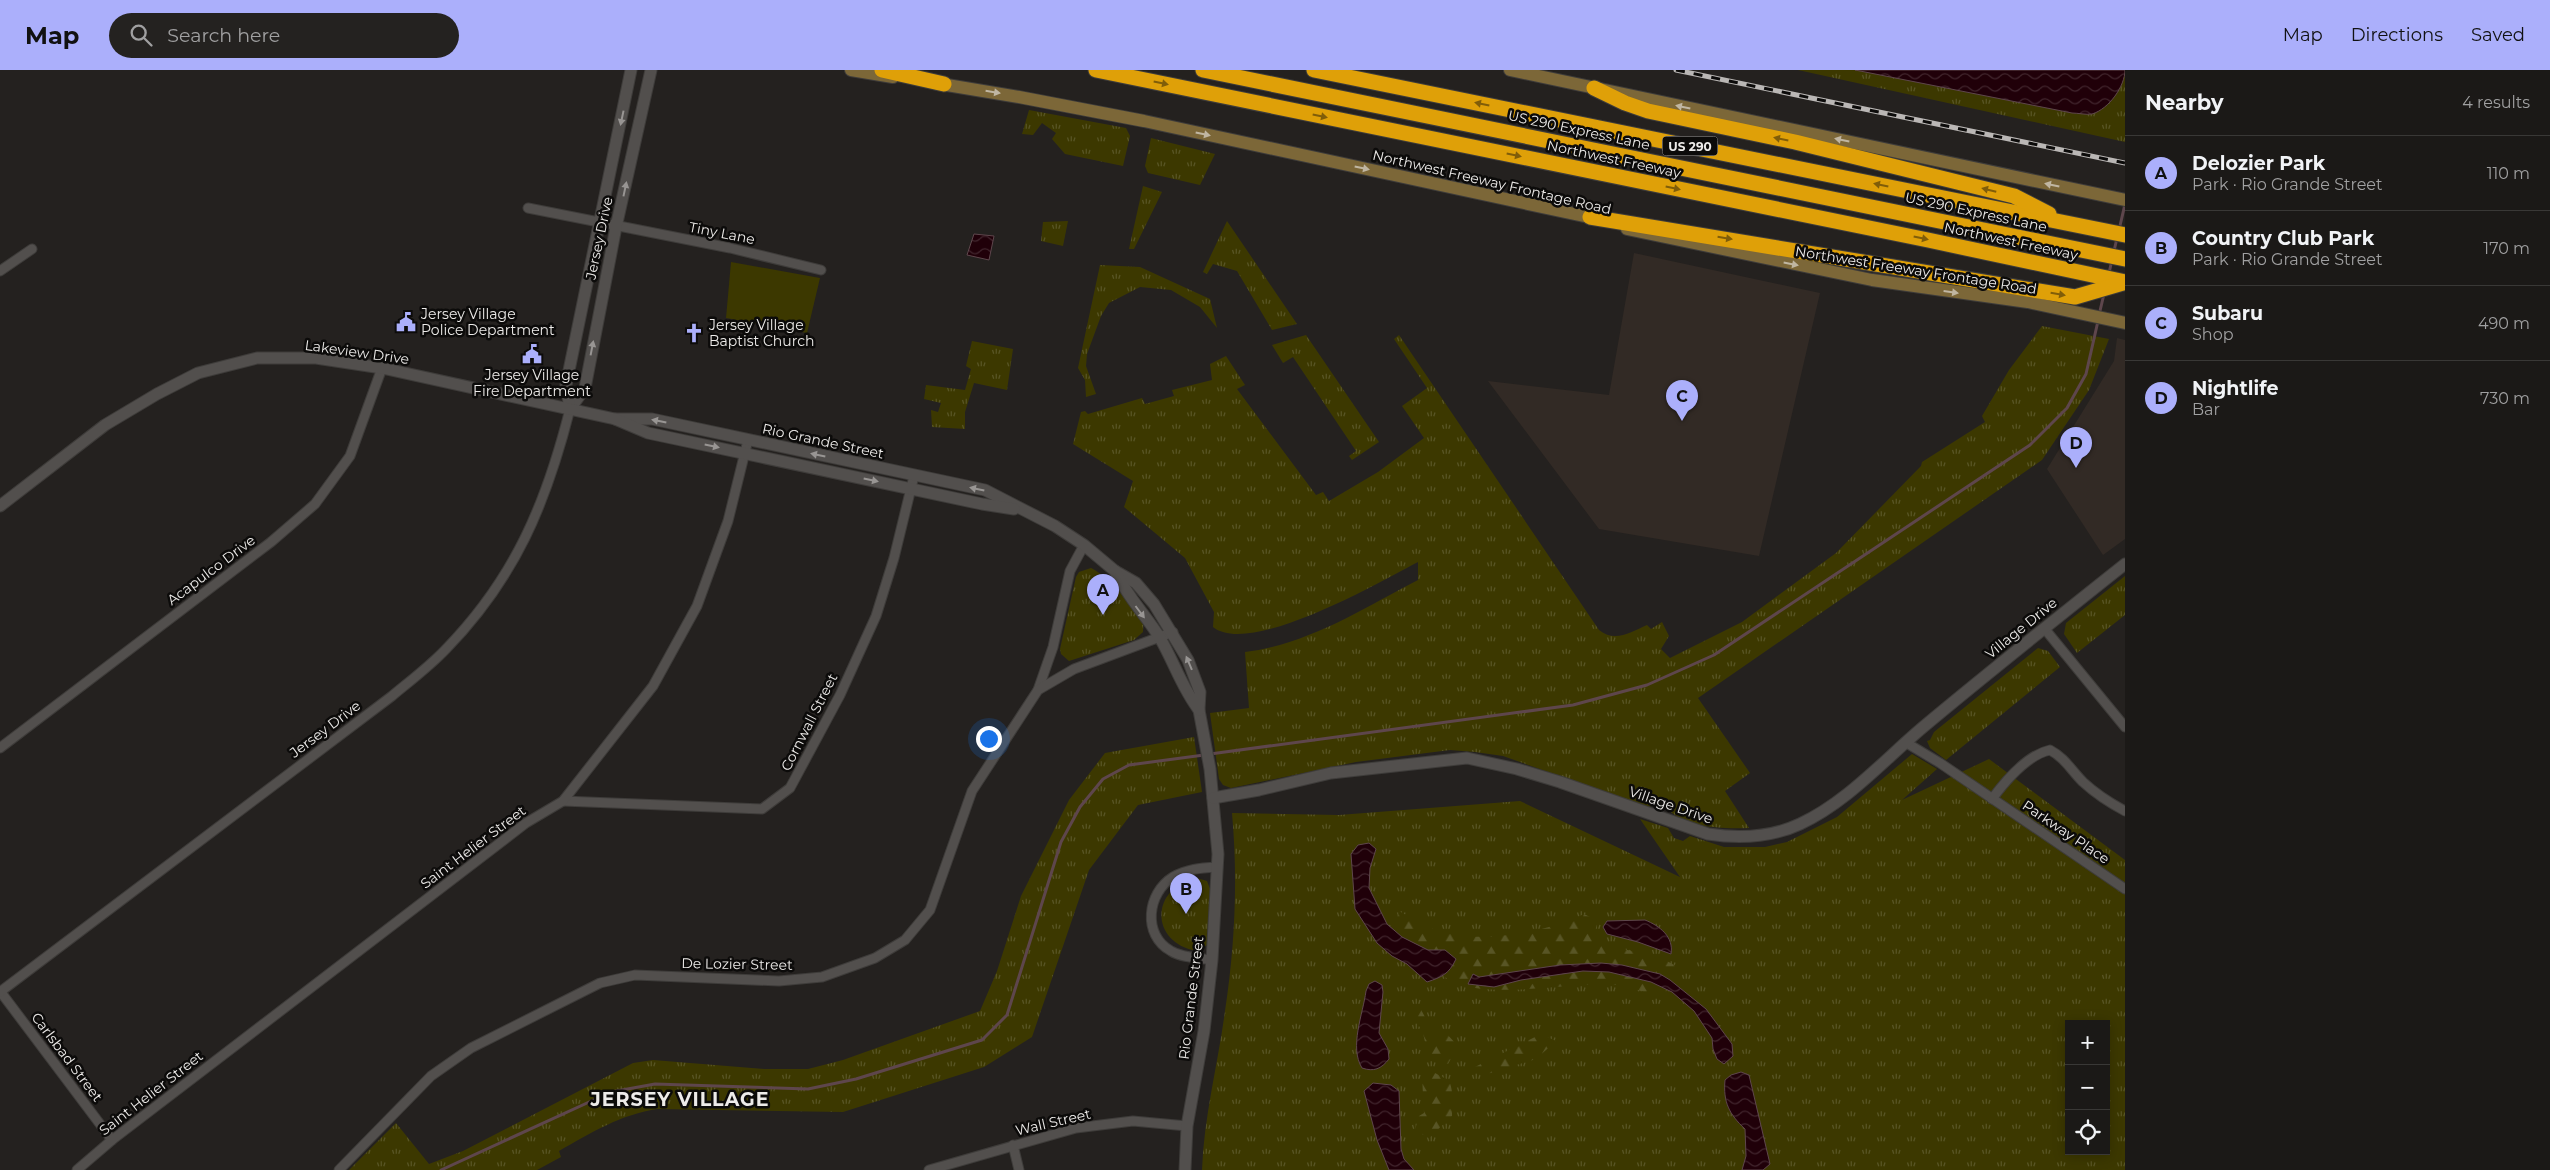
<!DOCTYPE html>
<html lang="en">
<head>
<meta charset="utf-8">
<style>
  body { margin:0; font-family:Montserrat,sans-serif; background:#242220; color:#f1f3f6 }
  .controls { position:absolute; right:15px; bottom:15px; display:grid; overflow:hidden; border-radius:0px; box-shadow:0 2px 12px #0003 }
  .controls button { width:45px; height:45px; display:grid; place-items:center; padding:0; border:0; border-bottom:1px solid #393836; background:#1b1917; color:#f1f3f6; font:25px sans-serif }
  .you { position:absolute; left:988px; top:668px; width:18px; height:18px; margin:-12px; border:4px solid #fff; border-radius:50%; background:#1a73e8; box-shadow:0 0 0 8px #1a73e833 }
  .badge { display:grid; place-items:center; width:32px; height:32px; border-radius:50%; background:#abaffb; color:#111; font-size:16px; font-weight:700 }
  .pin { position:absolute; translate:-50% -41px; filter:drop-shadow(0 1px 2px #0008) }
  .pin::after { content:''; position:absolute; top:26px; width:18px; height:15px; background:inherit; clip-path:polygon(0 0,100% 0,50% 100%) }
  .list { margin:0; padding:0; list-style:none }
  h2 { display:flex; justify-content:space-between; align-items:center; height:65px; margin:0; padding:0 20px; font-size:21px }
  h2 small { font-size:16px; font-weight:400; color:#a0a0a1 }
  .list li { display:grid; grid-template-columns:32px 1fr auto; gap:15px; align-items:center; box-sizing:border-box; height:75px; padding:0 20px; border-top:1px solid #393836 }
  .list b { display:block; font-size:19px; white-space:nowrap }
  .list p { margin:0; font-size:16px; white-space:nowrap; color:#a0a0a1 }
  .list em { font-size:16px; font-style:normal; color:#a0a0a1 }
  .icon { flex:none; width:28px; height:28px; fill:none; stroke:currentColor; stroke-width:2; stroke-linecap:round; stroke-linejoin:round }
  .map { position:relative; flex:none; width:2125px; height:1100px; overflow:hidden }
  header { display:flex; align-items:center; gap:30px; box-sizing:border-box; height:70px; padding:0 25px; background:#abaffb; color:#111 }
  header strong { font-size:24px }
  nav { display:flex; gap:28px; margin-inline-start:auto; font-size:18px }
  .search { width:350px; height:45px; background:#242220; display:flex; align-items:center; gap:12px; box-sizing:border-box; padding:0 18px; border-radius:28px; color:#a0a0a1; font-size:19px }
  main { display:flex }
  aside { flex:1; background:#1b1917 }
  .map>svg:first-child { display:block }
  .built { fill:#322a25 }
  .grass { fill:url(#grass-tufts); fill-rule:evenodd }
  .forest { fill:url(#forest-firs) }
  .pitch { fill:#3c3800 }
  .water { fill:url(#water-waves); stroke:#5e464c }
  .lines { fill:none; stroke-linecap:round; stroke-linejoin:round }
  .stream { stroke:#5e464c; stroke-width:3 }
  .minor-casing { stroke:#3e3c3a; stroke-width:11 }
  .tertiary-casing { stroke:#3e3c3a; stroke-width:13 }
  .secondary-casing { stroke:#3e3c3a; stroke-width:14 }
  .motorway-casing { stroke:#3e3c3a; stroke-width:17 }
  .minor { stroke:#524f4d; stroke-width:9 }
  .tertiary { stroke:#524f4d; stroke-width:11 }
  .secondary { stroke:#7c6738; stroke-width:12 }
  .motorway { stroke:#dfa008; stroke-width:15 }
  .rail-casing { stroke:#bab7b5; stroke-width:5 }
  .rail { stroke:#0c0b0a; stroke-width:3; stroke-dasharray:9; stroke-linecap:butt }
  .oneway { fill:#805d09 }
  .oneway2 { fill:#c0b6a2 }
  .oneway3 { fill:#989593 }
  .labels { text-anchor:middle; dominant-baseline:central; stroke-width:5; stroke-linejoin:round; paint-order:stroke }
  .shield { fill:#0c0b0a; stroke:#aaa8a6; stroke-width:1 }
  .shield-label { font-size:12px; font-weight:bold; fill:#edebe9 }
  .street-label { font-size:14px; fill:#edebe9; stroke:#0c0b0a }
  .poi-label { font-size:14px; fill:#edebe9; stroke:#0c0b0a; text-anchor:start }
  .district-label { font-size:19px; font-weight:bold; letter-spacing:1px; fill:#edebe9; stroke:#0c0b0a }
</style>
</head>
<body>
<header>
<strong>Map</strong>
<div class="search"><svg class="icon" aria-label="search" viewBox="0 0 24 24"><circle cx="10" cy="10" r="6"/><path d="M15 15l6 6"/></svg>Search here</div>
<nav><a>Map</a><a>Directions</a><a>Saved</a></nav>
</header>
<main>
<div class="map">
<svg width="2125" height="1100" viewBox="0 0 2125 1100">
  <defs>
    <pattern id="grass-tufts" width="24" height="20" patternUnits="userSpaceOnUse" patternTransform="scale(1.25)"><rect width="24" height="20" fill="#3c3800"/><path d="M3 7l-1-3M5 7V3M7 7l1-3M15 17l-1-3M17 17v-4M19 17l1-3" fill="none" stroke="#585525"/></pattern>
    <pattern id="forest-firs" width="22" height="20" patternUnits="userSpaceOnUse" patternTransform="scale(1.25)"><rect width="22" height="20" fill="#3c3800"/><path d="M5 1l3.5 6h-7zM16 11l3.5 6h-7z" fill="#585525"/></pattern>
    <pattern id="water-waves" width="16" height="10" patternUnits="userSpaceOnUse" patternTransform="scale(1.25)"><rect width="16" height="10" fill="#200009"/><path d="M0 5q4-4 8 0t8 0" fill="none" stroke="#41252d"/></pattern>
  </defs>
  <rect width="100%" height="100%" fill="#24211f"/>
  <g class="built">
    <polygon points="1634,183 1820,223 1759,486 1599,459 1488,311 1609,325"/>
    <polygon points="2117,268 2125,270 2125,469 2103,485 2047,399 2114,291"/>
  </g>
  <g class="grass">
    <polygon points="1798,0 2125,0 2125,72"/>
    <polygon points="1029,40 1126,58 1130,66 1123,96 1065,84 1052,69 1056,63 1042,53 1033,65 1022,64"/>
    <polygon points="1151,68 1215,84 1200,115 1148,103 1145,96"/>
    <polygon points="1143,116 1162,122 1134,179 1129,179"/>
    <polygon points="1068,151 1063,176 1041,171 1043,152"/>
    <polygon points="1227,151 1297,254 1272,260 1237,201 1213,194 1207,204 1203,202"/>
    <polygon points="1100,195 1140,197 1210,229 1217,258 1200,237 1171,220 1140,217 1109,233 1101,246 1087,284 1086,296 1096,324 1086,327 1085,310 1078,298"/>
    <path d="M2042,256L2109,269L2089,320L2042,390L1698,628L1750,703L1725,721L1749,758C1720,759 1682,758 1663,734L1651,731V736L1648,737L1503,686L1475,682L1450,680L1356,692L1231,718L1223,715L1219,709L1210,643L1249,638L1245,582C1309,574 1362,539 1418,510V492C1380,512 1250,587 1213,557L1214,542L1185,488L1124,437L1133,411L1073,374L1081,342L1085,341L1088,344L1142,328L1145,334L1174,326L1172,320L1212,310L1210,294L1226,286L1245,315L1237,319L1316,425L1323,422L1329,431L1378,402L1424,368L1402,336L1427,318L1394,269L1399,265L1599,560C1615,573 1631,562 1647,555L1651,559L1662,552L1669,566L1661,579L1670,588L1742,552L1836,483L1921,396L1922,392L1985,352L1982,346L2009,300Z"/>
    <polygon points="1306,265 1379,372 1352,390 1349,386 1356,381 1293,287 1283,293 1272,275"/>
    <polygon points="972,271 1013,279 1007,320 974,313 965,342 965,359 932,357 931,340 938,342 941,333 924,329 926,315 965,320 971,299 966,296"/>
    <path d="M1091,498C1105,504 1136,536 1142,550C1144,554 1143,558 1143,562L1134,570L1069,591L1061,584L1060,579L1076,507L1079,502Z"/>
    <polygon points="2125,506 2125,545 2077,583 2064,564 2066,553"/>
    <polygon points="2038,578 2048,581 2060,597 1946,690 1930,678 1927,671 1930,670 1934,662"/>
    <path d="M1194,667L1202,722L1138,735L1089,800L1032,967L984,997L843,1042L658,1039C621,1044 591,1063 559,1081L561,1087L537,1100H349L396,1053L429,1094L463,1081L633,993L653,990L764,999H808L843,990L980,941L997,901L1021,826L1069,730L1105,683Z"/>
    <path d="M1912,684L1937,699L1902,730L1989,689L2125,790V1100H1202C1204,1046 1218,994 1225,941C1235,875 1238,809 1232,743L1339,745L1520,731L1680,807L1640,749L1668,758L1674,768L1683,771L1690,766L1724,777H1765L1787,772L1837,747ZM2069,954H2106V1081H2069Z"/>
    <path d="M1197,808L1207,811L1210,819L1208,868L1207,875L1197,881C1149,873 1150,817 1197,808Z"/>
  </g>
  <g class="forest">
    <path d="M1399,841C1417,851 1435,863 1456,865C1495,871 1549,861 1584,844L1598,851L1592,871L1663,889L1680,898L1663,927C1646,923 1626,915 1608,914C1566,913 1484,930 1450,910C1430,899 1411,881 1392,867Z"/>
    <polygon points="1419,936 1432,960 1444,961 1458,976 1448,994 1428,985 1423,963 1410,940"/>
    <polygon points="1541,964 1556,971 1536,989 1481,1006 1475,997"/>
    <polygon points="1435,1003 1450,1011 1452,1022 1452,1046 1429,1068 1415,1060 1419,1046 1424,1043 1422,1006"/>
  </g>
  <polygon class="pitch" points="731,192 820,208 807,263 726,248"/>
  <g class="water">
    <path d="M1855,0H2125C2125,16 2109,39 2092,44C2086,45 2078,43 2072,43Z"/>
    <polygon points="974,164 994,166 989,190 967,185"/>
    <path d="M1369,773L1376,779L1370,798L1369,818L1387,854L1402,867L1428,880H1445L1456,889C1449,904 1442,907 1427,912L1407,894L1392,886L1377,873L1355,839L1351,784L1358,775Z"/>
    <path d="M1645,850C1660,856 1674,867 1671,884L1638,872L1607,864L1603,857L1607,851Z"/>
    <polygon points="1601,893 1622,895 1660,904 1670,910 1706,939 1732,974 1733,986 1724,994 1717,989 1713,979 1712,968 1694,941 1672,922 1651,912 1609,902 1583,901 1521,910 1494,917 1468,914 1473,904 1479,907 1560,895"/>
    <path d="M1375,911L1382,915L1383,922L1379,963L1388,979L1389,989C1381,999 1374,1002 1362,998C1349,977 1363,944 1366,921L1369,914Z"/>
    <path d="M1741,1002L1749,1005L1770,1094L1763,1100H1742L1746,1086L1745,1059C1729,1044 1723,1032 1725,1010L1731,1005Z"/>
    <polygon points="1373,1013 1391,1015 1399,1021 1401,1079 1404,1089 1414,1100 1389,1100 1377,1070 1364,1021"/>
  </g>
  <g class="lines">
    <g class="stream">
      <polyline points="2119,160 2125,134"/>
      <polyline points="2114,181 2117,168"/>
      <polyline points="2109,203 2112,190"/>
      <polyline points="2099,245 2104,224"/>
      <polyline points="1210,684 1573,635 1647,615 1714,585 2030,375 2067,338 2086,304 2098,251"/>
      <polyline points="441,1100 611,1022 655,1014 808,1019 856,1009 982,970 1007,945 1061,772 1080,737 1103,709 1129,695 1204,685"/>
    </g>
    <defs>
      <g id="minor">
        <polyline points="528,138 730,178 821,200"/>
        <polyline points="0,201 32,179"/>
        <polyline points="2044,558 2125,657"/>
        <polyline points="1038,620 1053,577 1070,501 1084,475"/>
        <polyline points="1905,672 1940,693 2125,819"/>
        <polyline points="0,678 271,472 315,434 350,386 382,298"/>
        <path d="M1992,729C2006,710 2027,685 2050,680C2065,688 2071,700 2083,712C2096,724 2110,733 2125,741"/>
        <polyline points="563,731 762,739 790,718 840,625 876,546 894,488 914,406"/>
        <path d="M1212,890C1200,888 1182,888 1171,881C1142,865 1147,823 1173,807C1187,799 1200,798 1217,797"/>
        <polyline points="0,921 112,1070"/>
        <path d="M0,922L392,626C410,611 430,596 446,579C515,508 546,434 570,339"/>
        <polyline points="1013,1075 1019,1100"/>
        <polyline points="77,1100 112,1070 526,753 563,731 653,616 697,536 728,451 748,370"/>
        <polyline points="339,1100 431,1006 471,978 600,913 635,905 779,911 822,907 875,888 905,870 930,840 972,721 1038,620 1074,599 1173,562"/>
        <polyline points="929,1100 1076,1058 1133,1051 1187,1056"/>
      </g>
      <g id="tertiary">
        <polyline points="570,339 585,318 616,157 651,0"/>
        <polyline points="570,339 566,315 631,0"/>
        <polyline points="615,349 652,349 985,420 1055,456 1084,475 1115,501 1136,513 1154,534 1188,590 1200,622 1199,640 1210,699 1218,784 1212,890 1204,961 1187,1056 1185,1100"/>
        <polyline points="0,436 105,355 157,324 198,303 257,288 316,288 382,298 615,349 648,363 982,434 1014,439"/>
        <path d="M1115,501C1128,528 1145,544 1160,568C1174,592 1182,618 1199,640"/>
        <path d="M1213,728L1259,720L1331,703L1467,688L1517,699L1560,712L1708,764C1740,769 1770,768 1800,754C1847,732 1883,691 1922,658C1989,602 2057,548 2125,494"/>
      </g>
      <g id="secondary">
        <polyline points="851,0 893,7"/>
        <polyline points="1510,0 2125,130"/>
        <polyline points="935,13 1019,27 1144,51 1598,149"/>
        <polyline points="1627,159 1872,210 2028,232 2125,253"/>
      </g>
      <g id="motorway">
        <polyline points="882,0 944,14"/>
        <polyline points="1096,0 1928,170 2125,212"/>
        <polyline points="1203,0 2125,189"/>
        <polyline points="1314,0 2125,165"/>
        <polyline points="1594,18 1625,33 1648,41 1795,72 2014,126 2049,144"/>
        <polyline points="1590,147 2075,227 2123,213"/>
      </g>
    </defs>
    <use href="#minor" class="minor-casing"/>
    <use href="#tertiary" class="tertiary-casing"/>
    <use href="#secondary" class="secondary-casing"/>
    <use href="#motorway" class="motorway-casing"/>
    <use href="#minor" class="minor"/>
    <use href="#tertiary" class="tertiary"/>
    <use href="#secondary" class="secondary"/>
    <use href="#motorway" class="motorway"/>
    <defs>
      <polyline id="rail" points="1676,0 2125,93"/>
    </defs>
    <use href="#rail" class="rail-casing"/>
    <use href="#rail" class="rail"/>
  </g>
  <defs><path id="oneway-solid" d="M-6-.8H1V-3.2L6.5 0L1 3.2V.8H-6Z" transform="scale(1.25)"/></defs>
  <g class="oneway">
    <use href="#oneway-solid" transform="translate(1161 13) rotate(12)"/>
    <use href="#oneway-solid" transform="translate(1482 34) rotate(-168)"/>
    <use href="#oneway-solid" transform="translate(1320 46) rotate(12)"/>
    <use href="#oneway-solid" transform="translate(1781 69) rotate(-168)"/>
    <use href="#oneway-solid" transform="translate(1514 85) rotate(12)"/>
    <use href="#oneway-solid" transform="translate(1881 115) rotate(-168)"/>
    <use href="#oneway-solid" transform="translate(1673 118) rotate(12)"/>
    <use href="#oneway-solid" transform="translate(1989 120) rotate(-166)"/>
    <use href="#oneway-solid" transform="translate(1725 168) rotate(9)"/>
    <use href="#oneway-solid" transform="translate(1921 168) rotate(12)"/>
    <use href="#oneway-solid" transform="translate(2058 224) rotate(10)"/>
  </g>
  <g class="oneway2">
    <use href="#oneway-solid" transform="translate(993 22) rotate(9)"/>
    <use href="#oneway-solid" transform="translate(1683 37) rotate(-168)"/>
    <use href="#oneway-solid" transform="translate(1203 64) rotate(12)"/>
    <use href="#oneway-solid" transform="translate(1842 70) rotate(-168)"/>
    <use href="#oneway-solid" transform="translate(1362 98) rotate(12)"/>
    <use href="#oneway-solid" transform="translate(2052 115) rotate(-168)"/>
    <use href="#oneway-solid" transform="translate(1791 194) rotate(11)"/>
    <use href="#oneway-solid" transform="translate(1951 222) rotate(8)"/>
  </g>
  <g class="oneway3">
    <use href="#oneway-solid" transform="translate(622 48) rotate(102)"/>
    <use href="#oneway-solid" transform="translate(625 119) rotate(-78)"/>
    <use href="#oneway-solid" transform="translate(592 278) rotate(-79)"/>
    <use href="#oneway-solid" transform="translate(659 351) rotate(-169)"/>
    <use href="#oneway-solid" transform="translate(712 376) rotate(12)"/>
    <use href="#oneway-solid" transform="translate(818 385) rotate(-168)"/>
    <use href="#oneway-solid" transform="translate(871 410) rotate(12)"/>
    <use href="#oneway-solid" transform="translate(977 419) rotate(-168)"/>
    <use href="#oneway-solid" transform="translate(1140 542) rotate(53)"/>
    <use href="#oneway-solid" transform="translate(1189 593) rotate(-113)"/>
  </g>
  <defs>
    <symbol id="civic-bare" viewBox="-9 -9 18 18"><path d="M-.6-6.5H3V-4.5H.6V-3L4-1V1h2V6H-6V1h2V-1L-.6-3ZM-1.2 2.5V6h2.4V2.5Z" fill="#abaffb" stroke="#0c0b0a" stroke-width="2.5" paint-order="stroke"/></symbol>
    <symbol id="church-bare" viewBox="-9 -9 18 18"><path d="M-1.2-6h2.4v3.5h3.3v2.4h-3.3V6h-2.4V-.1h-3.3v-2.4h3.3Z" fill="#abaffb" stroke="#0c0b0a" stroke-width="2.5" paint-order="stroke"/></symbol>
  </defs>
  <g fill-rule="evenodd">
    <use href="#civic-bare" x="392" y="238" width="28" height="28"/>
    <use href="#church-bare" x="680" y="249" width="28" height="28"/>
    <use href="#civic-bare" x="518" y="270" width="28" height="28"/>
  </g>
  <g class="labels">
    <rect class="shield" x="1662.5" y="66.5" width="55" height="19" rx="4"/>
    <g class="shield-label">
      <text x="1690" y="76">US 290</text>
    </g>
    <g class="street-label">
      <text transform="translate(1579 60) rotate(12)">US 290 Express Lane</text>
      <text transform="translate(1614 89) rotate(12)">Northwest Freeway</text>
      <text transform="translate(1492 112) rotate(13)">Northwest Freeway Frontage Road</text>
      <text transform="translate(1976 142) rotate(12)">US 290 Express Lane</text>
      <text transform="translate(722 163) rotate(11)">Tiny Lane</text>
      <text transform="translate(599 168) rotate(-78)">Jersey Drive</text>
      <text transform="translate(2011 171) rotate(12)">Northwest Freeway</text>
      <text transform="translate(1916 200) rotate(9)">Northwest Freeway Frontage Road</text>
      <text transform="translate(357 282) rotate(8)">Lakeview Drive</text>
      <text transform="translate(823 371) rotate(12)">Rio Grande Street</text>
      <text transform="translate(211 500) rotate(-37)">Acapulco Drive</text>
      <text transform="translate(2021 558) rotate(-39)">Village Drive</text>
      <text transform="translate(809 652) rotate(-63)">Cornwall Street</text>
      <text transform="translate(325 659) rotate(-37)">Jersey Drive</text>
      <text transform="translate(1671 735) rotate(19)">Village Drive</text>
      <text transform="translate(2066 762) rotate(34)">Parkway Place</text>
      <text transform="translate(473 777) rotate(-37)">Saint Helier Street</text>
      <text transform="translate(737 894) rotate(1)">De Lozier Street</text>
      <text transform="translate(1191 928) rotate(-83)">Rio Grande Street</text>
      <text transform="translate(67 987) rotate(53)">Carlsbad Street</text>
      <text transform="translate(151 1023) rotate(-38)">Saint Helier Street</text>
      <text transform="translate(1053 1052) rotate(-13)">Wall Street</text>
    </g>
    <g class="poi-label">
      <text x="421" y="244">Jersey Village<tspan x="421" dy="16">Police Department</tspan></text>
      <text x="709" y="255">Jersey Village<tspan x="709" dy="16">Baptist Church</tspan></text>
      <text x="532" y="305" text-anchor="middle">Jersey Village<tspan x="532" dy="16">Fire Department</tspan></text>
    </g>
    <g class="district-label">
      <text x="680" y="1029">JERSEY VILLAGE</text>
    </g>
  </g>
</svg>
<div class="controls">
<button>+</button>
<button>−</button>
<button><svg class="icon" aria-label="locate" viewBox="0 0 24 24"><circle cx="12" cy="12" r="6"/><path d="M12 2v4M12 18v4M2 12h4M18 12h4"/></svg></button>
</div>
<div class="you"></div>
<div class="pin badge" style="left:1103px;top:545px">A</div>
<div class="pin badge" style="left:1186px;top:844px">B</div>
<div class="pin badge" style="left:1682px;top:351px">C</div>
<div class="pin badge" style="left:2076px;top:398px">D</div>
</div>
<aside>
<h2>Nearby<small>4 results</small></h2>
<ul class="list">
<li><span class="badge">A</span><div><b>Delozier Park</b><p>Park · Rio Grande Street</p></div><em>110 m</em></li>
<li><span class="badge">B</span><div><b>Country Club Park</b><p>Park · Rio Grande Street</p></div><em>170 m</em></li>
<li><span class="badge">C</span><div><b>Subaru</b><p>Shop</p></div><em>490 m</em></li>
<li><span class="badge">D</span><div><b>Nightlife</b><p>Bar</p></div><em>730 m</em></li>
</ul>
</aside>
</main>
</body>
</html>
